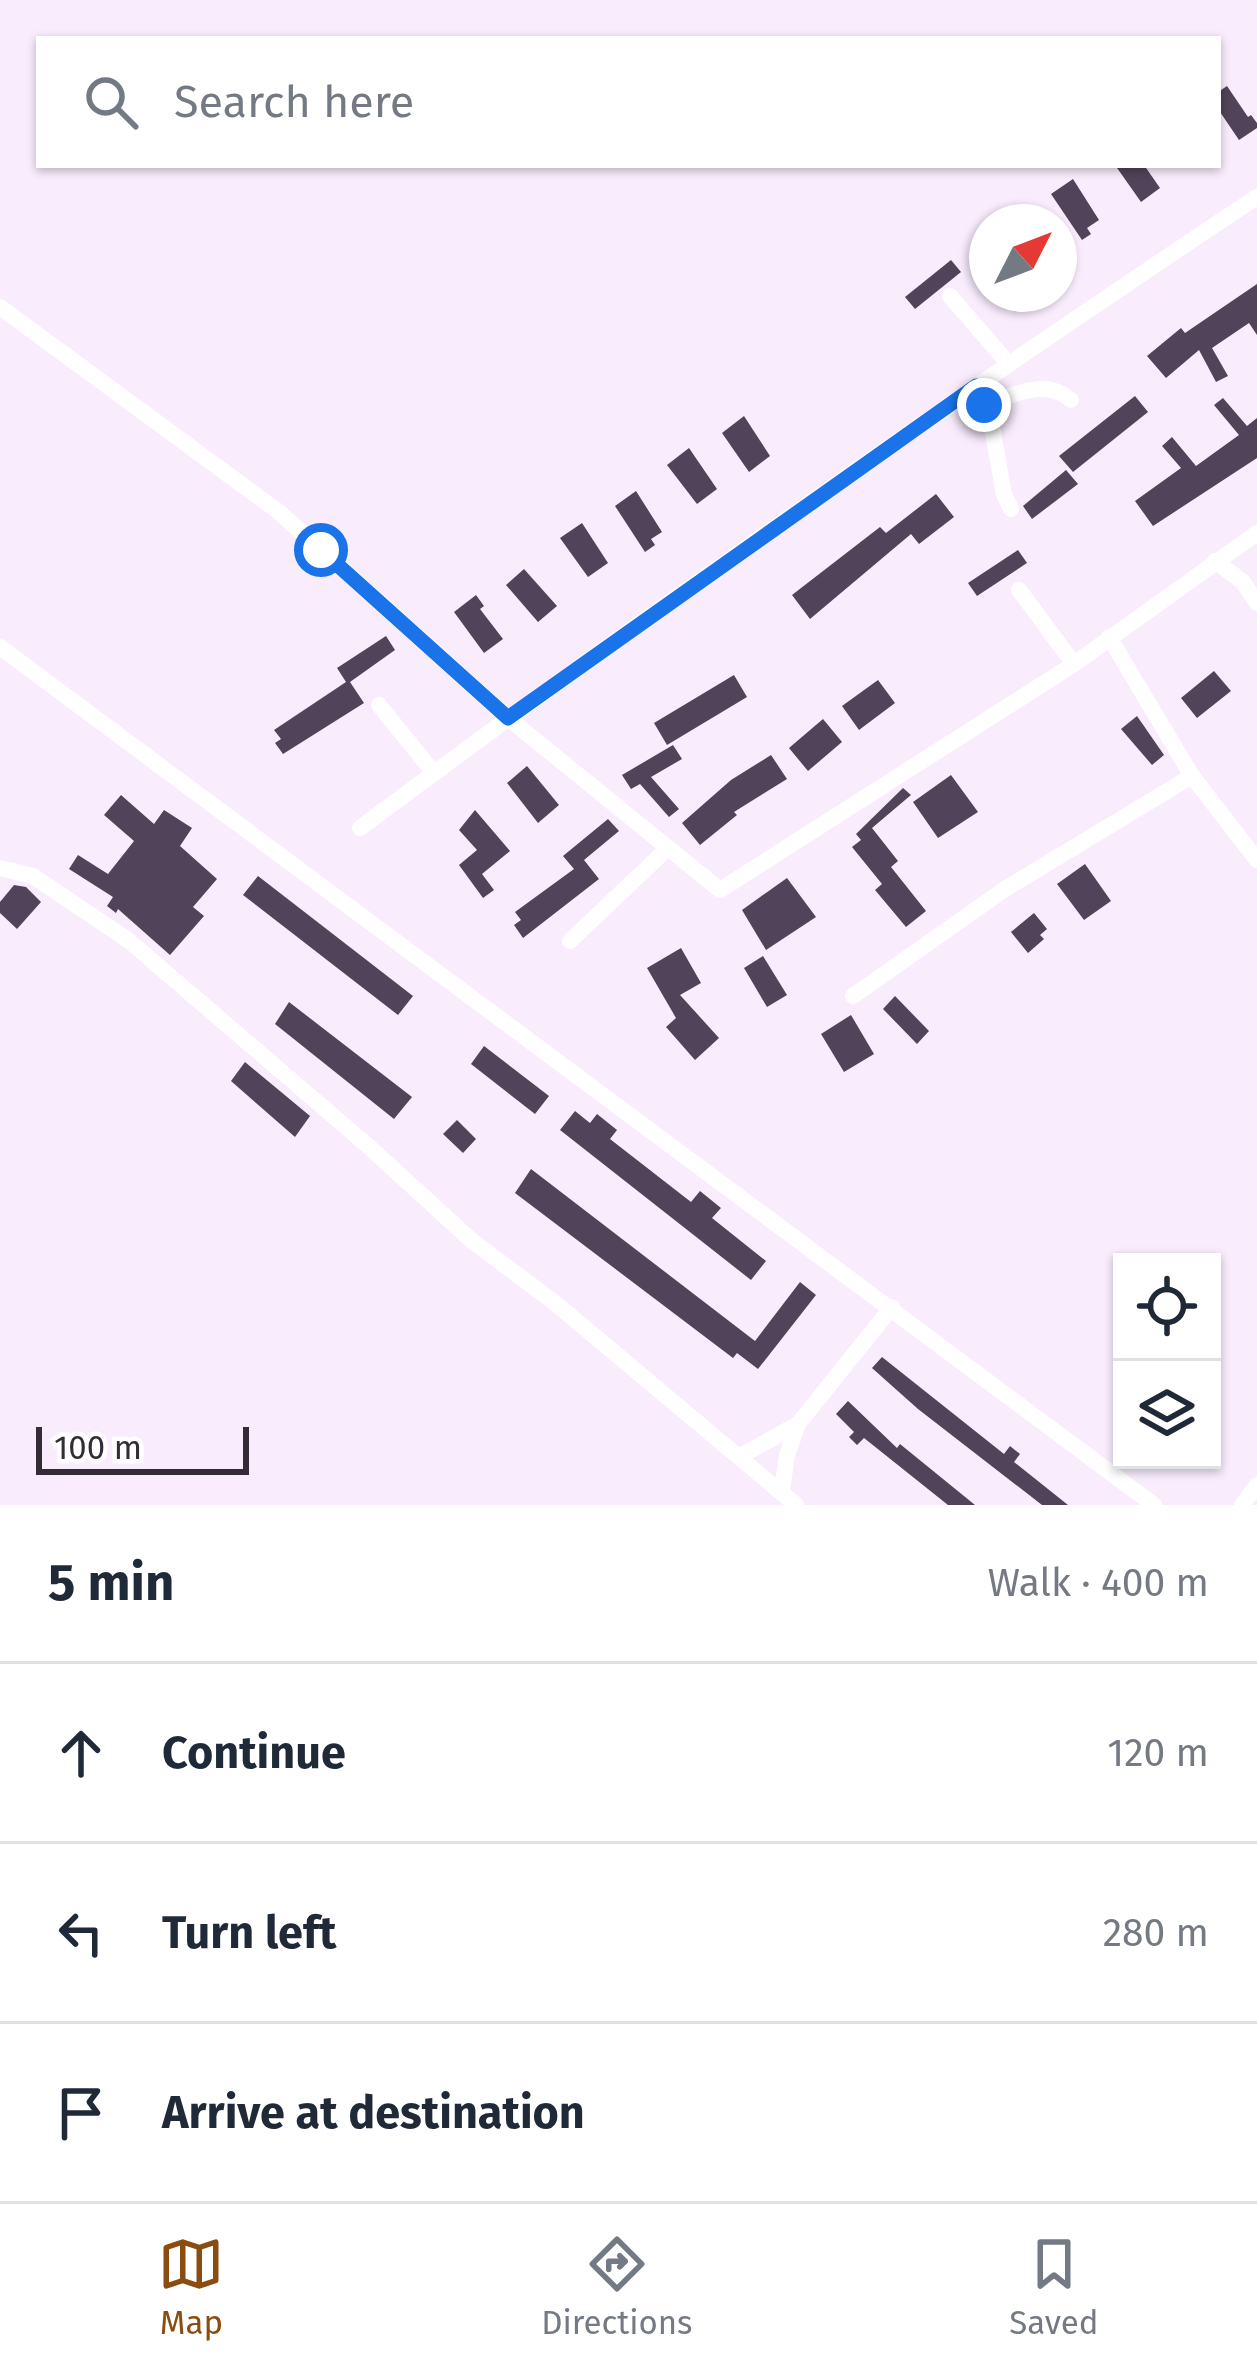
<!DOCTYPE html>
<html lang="en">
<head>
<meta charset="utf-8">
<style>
  body { margin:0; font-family:"Fira Sans",sans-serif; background:#f2f2f3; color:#1f2937 }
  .controls { position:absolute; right:36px; bottom:36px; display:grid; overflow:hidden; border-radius:0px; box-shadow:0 3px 9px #0004 }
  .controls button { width:108px; height:108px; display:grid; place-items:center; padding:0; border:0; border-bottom:3px solid #e0e1e3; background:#fff; color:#1f2937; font:60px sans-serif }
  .compass { position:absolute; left:969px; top:204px; width:108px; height:108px; border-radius:50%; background:#fff; box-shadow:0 3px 9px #0004; rotate:48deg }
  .scale { position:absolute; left:36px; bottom:30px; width:213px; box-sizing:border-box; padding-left:12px; border:6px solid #332b35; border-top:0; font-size:33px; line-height:42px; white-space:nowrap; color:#332b35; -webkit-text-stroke:9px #fefefe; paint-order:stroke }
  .stop { position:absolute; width:36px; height:36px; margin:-27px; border:9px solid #1a73e8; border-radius:50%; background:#fff }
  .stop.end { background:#1a73e8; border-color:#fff; box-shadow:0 3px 12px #0008 }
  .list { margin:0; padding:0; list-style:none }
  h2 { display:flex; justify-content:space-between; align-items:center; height:156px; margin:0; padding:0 48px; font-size:51px }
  h2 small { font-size:39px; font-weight:400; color:#747a83 }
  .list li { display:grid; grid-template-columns:78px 1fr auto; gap:36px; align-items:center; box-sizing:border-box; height:180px; padding:0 48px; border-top:3px solid #e0e1e3 }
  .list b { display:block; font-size:45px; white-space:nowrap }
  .list em { font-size:39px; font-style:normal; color:#747a83 }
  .icon { flex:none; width:66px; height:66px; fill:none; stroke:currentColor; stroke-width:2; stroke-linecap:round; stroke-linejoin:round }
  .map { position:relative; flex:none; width:1257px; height:1505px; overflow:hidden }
  .search { position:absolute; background:#fff; box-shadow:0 3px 9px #0004; left:36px; right:36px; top:36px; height:132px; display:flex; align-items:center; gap:30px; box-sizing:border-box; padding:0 42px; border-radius:0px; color:#747a83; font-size:45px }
  .sheet { height:696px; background:#fff }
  nav { display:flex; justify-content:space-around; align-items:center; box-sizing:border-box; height:168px; border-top:3px solid #e0e1e3; background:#fff; font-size:33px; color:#747a83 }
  nav a { display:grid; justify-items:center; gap:6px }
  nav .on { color:#8a4c11 }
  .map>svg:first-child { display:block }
  .building { fill:#514359 }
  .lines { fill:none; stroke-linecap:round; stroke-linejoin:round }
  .minor { stroke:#fff; stroke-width:16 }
  .route { stroke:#1a73e8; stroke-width:15 }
</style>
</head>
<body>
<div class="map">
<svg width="1257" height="1505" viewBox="0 0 1257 1505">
  <rect width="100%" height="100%" fill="#f9ecfd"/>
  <g class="building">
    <polygon points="1227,86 1248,117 1251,115 1257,123 1257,128 1239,140 1218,109 1218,92"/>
    <polygon points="1115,165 1144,165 1160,188 1141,202"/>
    <polygon points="1073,179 1099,220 1087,228 1091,234 1082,240 1051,194"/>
    <polygon points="951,260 961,272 915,309 905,297"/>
    <polygon points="1257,284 1257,335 1249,323 1212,348 1228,376 1216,382 1199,350 1166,378 1147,356 1181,328 1185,333"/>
    <polygon points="1135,396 1148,412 1073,472 1059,456"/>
    <polygon points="1223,398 1247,426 1257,418 1257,458 1153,526 1135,501 1181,468 1162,446 1172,437 1196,466 1239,435 1214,405"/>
    <polygon points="744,416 770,456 749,472 722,433"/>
    <polygon points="689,448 717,489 697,504 667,465"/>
    <polygon points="1066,470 1078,484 1032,519 1023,506"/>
    <polygon points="636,491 662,532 651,539 655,545 645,552 615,506"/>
    <polygon points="936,494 954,517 919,544 911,534 810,619 792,595 880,527 886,533"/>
    <polygon points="582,523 608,563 588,577 560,538"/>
    <polygon points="1018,550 1027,563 977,596 968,583"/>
    <polygon points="524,569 557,606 538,622 506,585"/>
    <polygon points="476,595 484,606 480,609 503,639 484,653 454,612"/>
    <polygon points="386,636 395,650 350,682 364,703 283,754 275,743 281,739 274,730 346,682 337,668"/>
    <polygon points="1214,671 1231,691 1197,718 1181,698"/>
    <polygon points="734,675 747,697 667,745 654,723"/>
    <polygon points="878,680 895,703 859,730 842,706"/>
    <polygon points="1137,716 1164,755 1152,765 1121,729"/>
    <polygon points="823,719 842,742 808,771 789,748"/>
    <polygon points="673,745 682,759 651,777 679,809 669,817 640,784 631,789 622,775"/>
    <polygon points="771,755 787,779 734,812 737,815 700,845 682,823 731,780"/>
    <polygon points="527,766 559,805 538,823 507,783"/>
    <polygon points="951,775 978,812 938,838 913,802"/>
    <polygon points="903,788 911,795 872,828 898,861 891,867 926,911 906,927 875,890 882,884 852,847 861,840 856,834"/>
    <polygon points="121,795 154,824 164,810 192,828 180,846 217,879 193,907 204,916 170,955 118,909 116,913 107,906 113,897 69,869 78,855 108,874 134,841 104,815"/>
    <polygon points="475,810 510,851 482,874 494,890 483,898 459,865 477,850 459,830"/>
    <polygon points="608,819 619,831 584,860 599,879 523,938 514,925 521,920 515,912 574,869 563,856"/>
    <polygon points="1085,864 1111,901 1084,920 1057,884"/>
    <polygon points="258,876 413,996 398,1015 243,895"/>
    <polygon points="787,878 816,917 766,950 742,910"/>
    <polygon points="14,885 26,887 41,902 17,929 0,913 0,902"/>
    <polygon points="1034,913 1047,929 1040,935 1044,939 1028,953 1011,932"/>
    <polygon points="681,948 701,983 680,995 719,1038 695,1060 666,1027 676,1018 647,968"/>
    <polygon points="763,956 787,995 767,1007 744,968"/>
    <polygon points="895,996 929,1031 917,1044 883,1009"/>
    <polygon points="289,1002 412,1097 394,1119 275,1024"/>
    <polygon points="851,1015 874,1054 844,1072 821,1034"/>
    <polygon points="484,1046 549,1096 535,1114 471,1064"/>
    <polygon points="245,1062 310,1116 295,1137 231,1081"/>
    <polygon points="575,1111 590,1123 597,1114 617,1130 610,1139 691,1202 700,1191 721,1208 712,1218 766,1261 751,1280 560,1130"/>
    <polygon points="457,1120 476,1139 463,1153 443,1134"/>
    <polygon points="531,1169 755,1341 800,1282 816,1295 758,1369 737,1353 733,1358 515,1193"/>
    <polygon points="882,1357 1004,1454 1010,1446 1020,1454 1014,1462 1068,1505 1042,1505 918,1409 872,1368"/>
    <polygon points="848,1401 897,1448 900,1444 975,1505 948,1505 864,1438 857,1445 849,1437 854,1432 836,1414"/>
  </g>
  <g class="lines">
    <g class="minor">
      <polyline points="950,296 1008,363"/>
      <polyline points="0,307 279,512 508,718 720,890 1074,664 1257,533"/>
      <polyline points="976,386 991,422 1004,494 1011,509"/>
      <path d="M984,405C1012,396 1045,377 1071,400"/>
      <polyline points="1215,561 1243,582 1257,603"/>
      <polyline points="1019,590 1074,664"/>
      <polyline points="1109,637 1192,776 1257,860"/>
      <polyline points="0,647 1154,1505"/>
      <polyline points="379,705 434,773"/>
      <path d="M360,828C653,610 952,399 1257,197"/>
      <polyline points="0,868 33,876 128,940 367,1145 471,1240 555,1303 796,1505"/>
      <polyline points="570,941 668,848"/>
      <polyline points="853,996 1005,889 1192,776"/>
      <polyline points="739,1457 798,1424 892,1307"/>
      <polyline points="782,1490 787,1455 798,1424"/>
      <polyline points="1242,1505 1257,1485"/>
    </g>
  </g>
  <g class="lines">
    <polyline class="route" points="321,550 508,718 976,386 984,405"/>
  </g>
</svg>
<div class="controls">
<button><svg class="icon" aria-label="locate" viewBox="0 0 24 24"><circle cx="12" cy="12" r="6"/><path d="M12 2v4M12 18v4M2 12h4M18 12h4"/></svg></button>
<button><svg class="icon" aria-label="layers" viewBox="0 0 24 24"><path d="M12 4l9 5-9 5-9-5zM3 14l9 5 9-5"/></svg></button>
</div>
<svg class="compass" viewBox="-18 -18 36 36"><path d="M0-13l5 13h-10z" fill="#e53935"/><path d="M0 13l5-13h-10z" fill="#747a83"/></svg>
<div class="scale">100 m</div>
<div class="stop" style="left:321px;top:550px"></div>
<div class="stop end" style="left:984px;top:405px"></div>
<div class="search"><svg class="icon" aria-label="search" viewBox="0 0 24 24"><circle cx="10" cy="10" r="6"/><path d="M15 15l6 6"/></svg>Search here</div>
</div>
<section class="sheet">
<h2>5 min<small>Walk · 400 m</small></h2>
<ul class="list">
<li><svg class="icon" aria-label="ahead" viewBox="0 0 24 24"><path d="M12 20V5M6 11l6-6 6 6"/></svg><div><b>Continue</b></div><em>120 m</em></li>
<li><svg class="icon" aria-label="left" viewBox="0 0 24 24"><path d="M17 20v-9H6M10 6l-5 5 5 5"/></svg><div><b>Turn left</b></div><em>280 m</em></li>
<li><svg class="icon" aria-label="arrive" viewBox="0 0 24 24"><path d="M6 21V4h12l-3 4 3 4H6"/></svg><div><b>Arrive at destination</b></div></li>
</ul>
</section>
<nav>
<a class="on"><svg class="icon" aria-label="map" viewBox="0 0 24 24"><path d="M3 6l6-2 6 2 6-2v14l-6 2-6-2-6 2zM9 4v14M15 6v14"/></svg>Map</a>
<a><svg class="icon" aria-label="directions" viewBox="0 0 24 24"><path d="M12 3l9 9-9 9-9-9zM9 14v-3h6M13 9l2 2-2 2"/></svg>Directions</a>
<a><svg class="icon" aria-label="saved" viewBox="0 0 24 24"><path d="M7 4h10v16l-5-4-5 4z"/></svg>Saved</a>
</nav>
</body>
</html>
